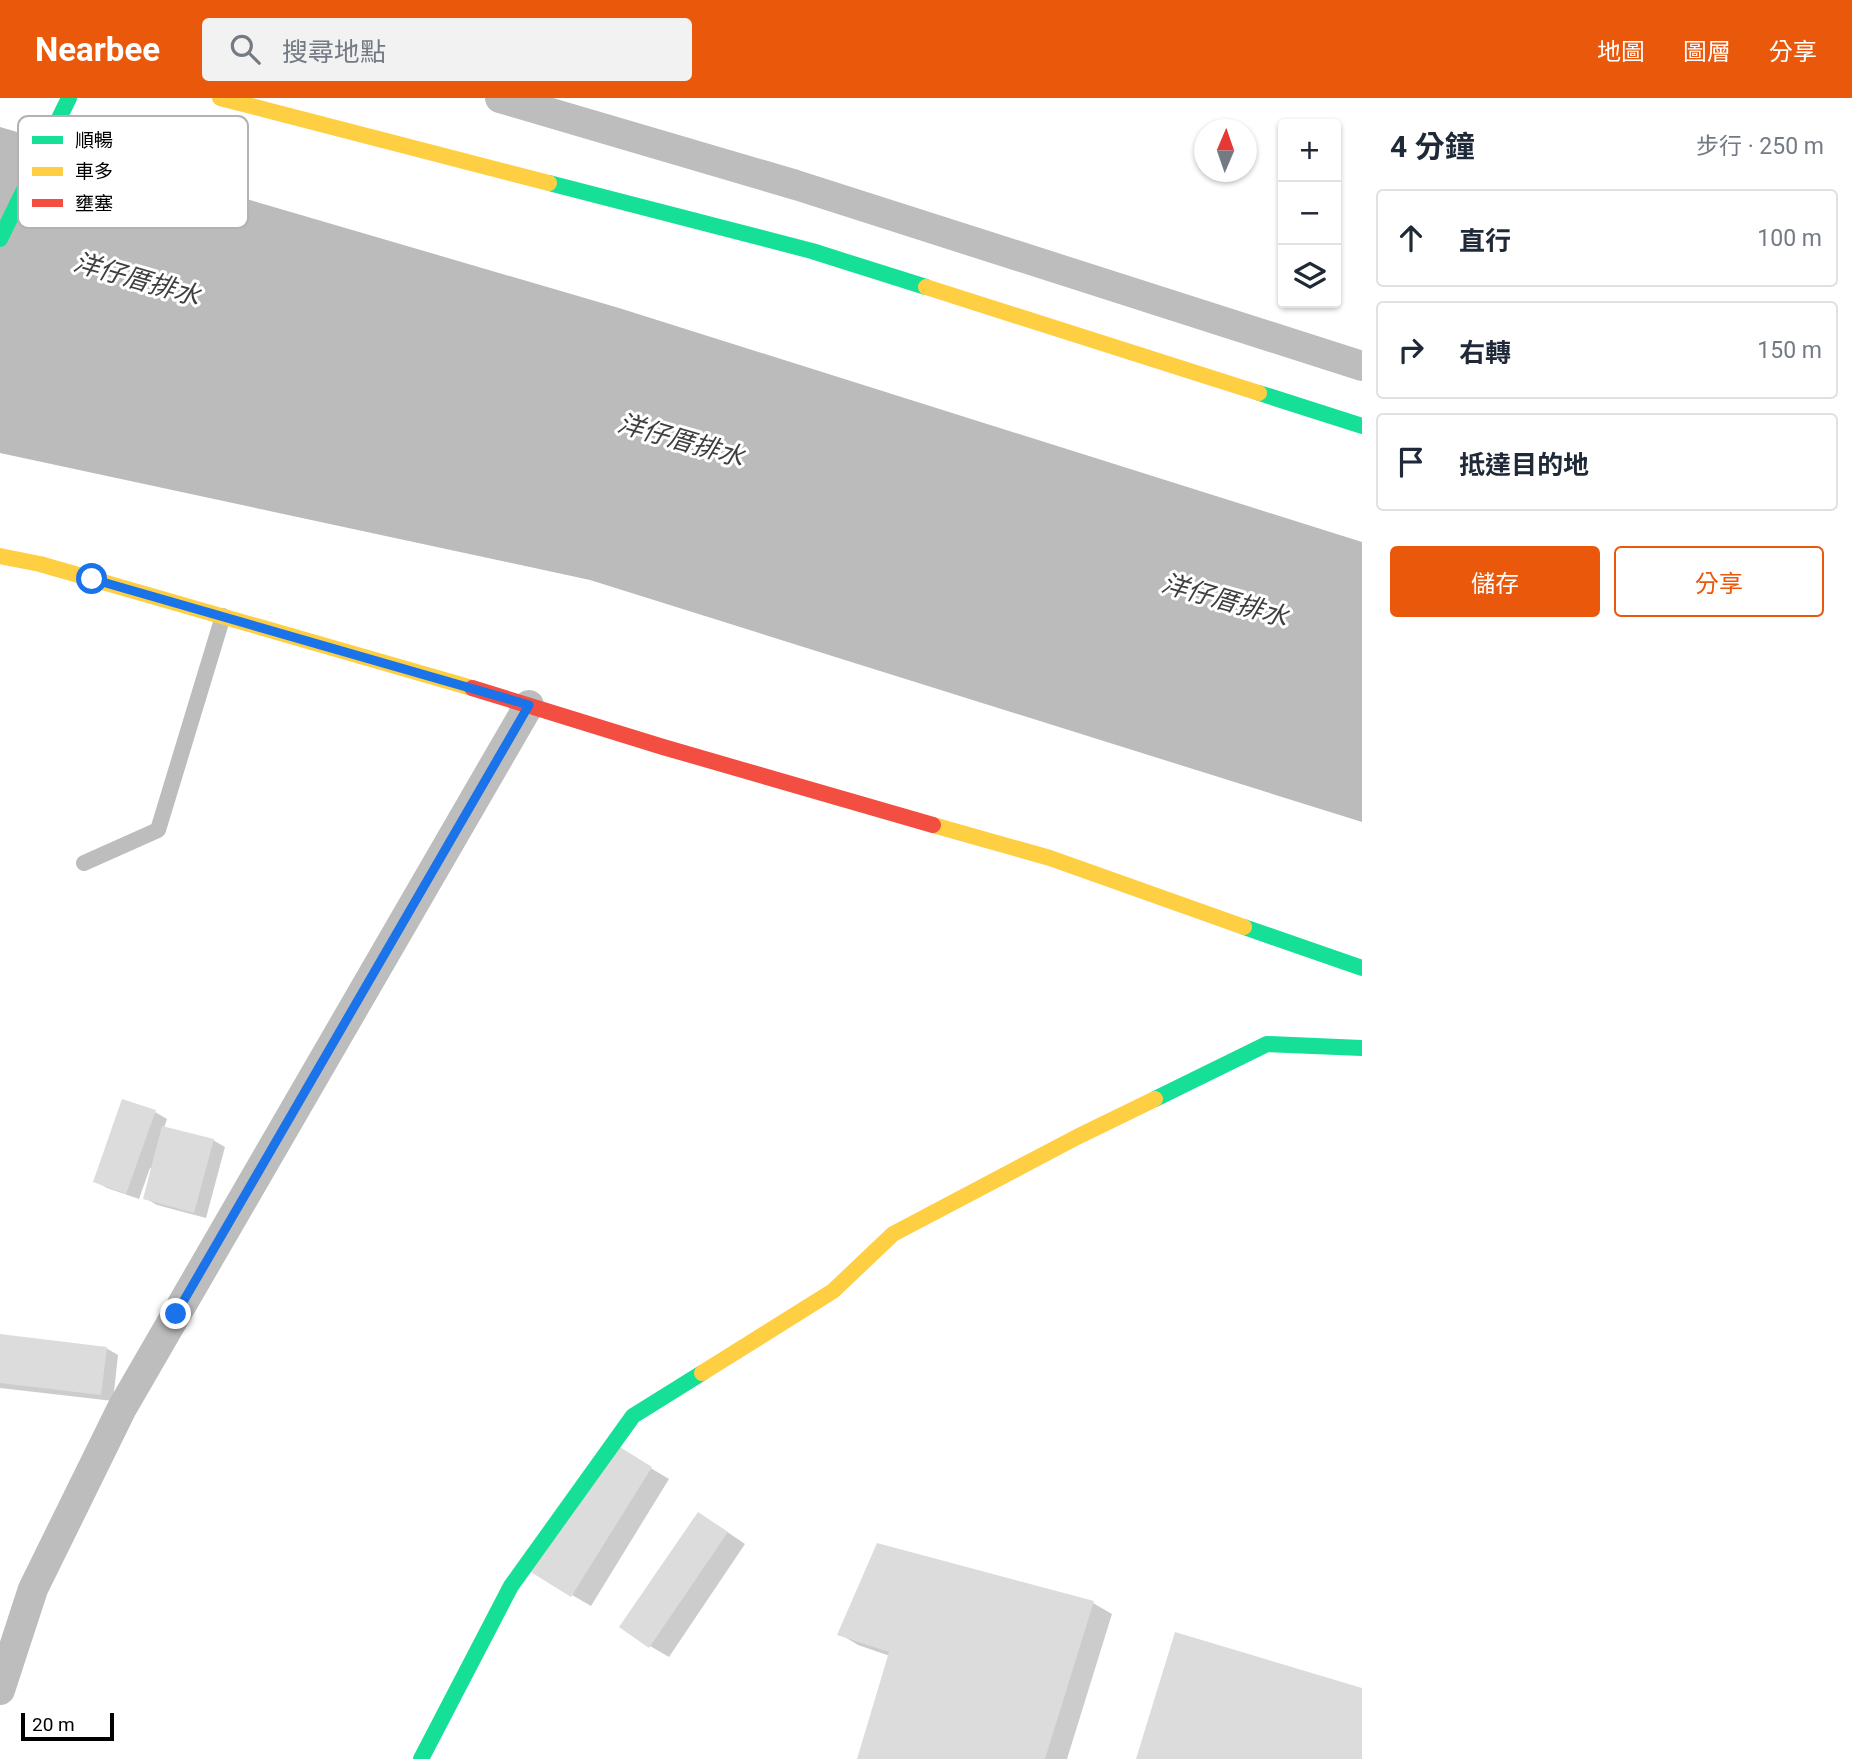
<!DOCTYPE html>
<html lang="zh-TW">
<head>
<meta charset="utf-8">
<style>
  body { margin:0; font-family:Roboto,"Noto Sans TC",sans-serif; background:#f2f2f3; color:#1f2937 }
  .controls { position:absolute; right:21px; top:21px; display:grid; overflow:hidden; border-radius:7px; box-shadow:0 2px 5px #0004 }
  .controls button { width:63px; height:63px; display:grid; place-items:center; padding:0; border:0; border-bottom:2px solid #e0e1e3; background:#fff; color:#1f2937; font:35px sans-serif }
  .compass { position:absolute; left:1194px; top:21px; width:63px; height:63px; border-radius:50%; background:#fff; box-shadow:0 2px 5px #0004; rotate:2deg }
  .scale { position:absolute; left:21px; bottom:18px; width:93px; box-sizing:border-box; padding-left:7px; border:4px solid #000; border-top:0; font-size:19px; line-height:24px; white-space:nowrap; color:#000; -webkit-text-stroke:5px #fff; paint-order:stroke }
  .stop { position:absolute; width:21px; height:21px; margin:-16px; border:5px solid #1a73e8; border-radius:50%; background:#fff }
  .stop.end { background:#1a73e8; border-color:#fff; box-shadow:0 2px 7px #0008 }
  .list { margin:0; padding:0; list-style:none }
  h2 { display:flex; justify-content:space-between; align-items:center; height:91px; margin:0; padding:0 28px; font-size:30px }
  h2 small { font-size:23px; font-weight:400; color:#747a83 }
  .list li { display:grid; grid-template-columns:46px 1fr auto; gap:21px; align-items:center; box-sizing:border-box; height:98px; margin:0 14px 14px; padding:0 14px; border:2px solid #e0e1e3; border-radius:7px }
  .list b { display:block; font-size:26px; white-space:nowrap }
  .list em { font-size:23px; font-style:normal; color:#747a83 }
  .actions { display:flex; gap:14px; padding:21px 28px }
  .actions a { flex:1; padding:16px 0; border:2px solid #ea580c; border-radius:7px; text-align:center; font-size:24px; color:#ea580c }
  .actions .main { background:#ea580c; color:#fff }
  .icon { flex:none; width:38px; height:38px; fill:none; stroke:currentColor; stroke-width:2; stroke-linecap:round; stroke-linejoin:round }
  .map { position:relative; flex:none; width:1362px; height:1661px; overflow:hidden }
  header { display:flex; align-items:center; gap:42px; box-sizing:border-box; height:98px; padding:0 35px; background:#ea580c; color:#fff }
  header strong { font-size:33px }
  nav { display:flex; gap:38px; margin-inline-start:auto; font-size:24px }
  .search { width:490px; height:63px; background:#f2f2f3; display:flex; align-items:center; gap:18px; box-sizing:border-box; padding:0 24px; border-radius:7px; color:#747a83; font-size:26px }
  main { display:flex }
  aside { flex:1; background:#fff }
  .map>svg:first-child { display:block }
  .water { fill:#bbb }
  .shadow { fill:#0003 }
  .building { fill:#dcdcdc }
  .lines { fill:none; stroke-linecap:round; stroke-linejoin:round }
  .lane { stroke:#bdbdbd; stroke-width:16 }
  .street { stroke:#bdbdbd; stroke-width:30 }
  .fast { stroke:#16e098; stroke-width:16 }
  .slow { stroke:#ffcf43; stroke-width:16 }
  .jam { stroke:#f24e42; stroke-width:16 }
  .route { stroke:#1a73e8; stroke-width:9 }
  .labels { text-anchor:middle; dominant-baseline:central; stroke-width:6; stroke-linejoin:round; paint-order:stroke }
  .water-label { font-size:26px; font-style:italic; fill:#3f3f3f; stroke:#fff }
  .key { fill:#fff; stroke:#b2b2b2; stroke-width:2 }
  .key-label { font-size:19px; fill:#000 }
</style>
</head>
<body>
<header>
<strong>Nearbee</strong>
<div class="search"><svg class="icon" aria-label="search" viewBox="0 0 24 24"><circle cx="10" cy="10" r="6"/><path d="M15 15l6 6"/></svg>搜尋地點</div>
<nav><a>地圖</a><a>圖層</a><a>分享</a></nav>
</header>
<main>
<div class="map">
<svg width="1362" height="1661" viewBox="0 0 1362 1661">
  <rect width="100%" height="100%" fill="#fff"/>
  <polygon class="water" points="0,29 619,210 1362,444 1362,724 590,482 0,355"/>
  <g class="shadow">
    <polygon points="155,1014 167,1021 164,1030 213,1042 225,1049 206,1120 157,1107 145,1100 152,1071 150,1070 139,1101 107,1090 95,1083"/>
    <polygon points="0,1238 106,1250 118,1257 113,1303 0,1290"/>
    <polygon points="607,1344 669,1381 591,1508 572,1497"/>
    <polygon points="717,1427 745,1446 669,1559 650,1548"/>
    <polygon points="1093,1505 1112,1516 1067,1661 859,1661 890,1558 858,1547 840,1536"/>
  </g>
  <g class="building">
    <polygon points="122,1001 156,1012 126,1096 93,1084"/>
    <polygon points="162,1028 214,1041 194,1115 143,1101"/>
    <polygon points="0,1236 107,1249 101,1297 0,1285"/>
    <polygon points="607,1341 652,1369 571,1499 526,1471"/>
    <polygon points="698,1414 728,1434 649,1550 619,1529"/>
    <polygon points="877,1445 1094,1503 1045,1661 857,1661 889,1554 837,1537"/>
    <polygon points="1175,1534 1362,1590 1362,1661 1136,1661"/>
  </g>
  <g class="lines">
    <polyline class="lane" points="84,765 158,732 223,518"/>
    <g class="street">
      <polyline points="500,0 796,87 1362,268"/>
      <polyline points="0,1592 33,1491 122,1310 529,607"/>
    </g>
    <g class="fast">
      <polyline points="549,85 812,153 926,189"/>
      <polyline points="0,141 69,0"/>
      <polyline points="1259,295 1362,328"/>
      <polyline points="1244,829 1362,870"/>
      <polyline points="1155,1001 1267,946 1362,950"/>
      <polyline points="421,1661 511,1488 633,1318 702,1275"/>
    </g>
    <g class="slow">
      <polyline points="220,0 549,85"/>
      <polyline points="926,189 1259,295"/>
      <polyline points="0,458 40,466 472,590"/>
      <polyline points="933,727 1050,760 1244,829"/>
      <polyline points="702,1275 833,1193 893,1136 1077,1039 1155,1001"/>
    </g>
    <polyline class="jam" points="472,590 663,649 933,727"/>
  </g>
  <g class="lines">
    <polyline class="route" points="92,481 529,607 176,1216"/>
  </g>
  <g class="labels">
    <g class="water-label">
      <text transform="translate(137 181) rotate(16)">洋仔厝排水</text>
      <text transform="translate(681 342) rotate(16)">洋仔厝排水</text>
      <text transform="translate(1225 502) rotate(16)">洋仔厝排水</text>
    </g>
  </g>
  <rect x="18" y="18" width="230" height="112" rx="10" class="key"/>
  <rect x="32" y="38" width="31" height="8" fill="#16e098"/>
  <rect x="32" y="69" width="31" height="9" fill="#ffcf43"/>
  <rect x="32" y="101" width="31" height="8" fill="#f24e42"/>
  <g class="key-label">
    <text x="75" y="49">順暢</text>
    <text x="75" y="80">車多</text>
    <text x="75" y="112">壅塞</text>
  </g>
</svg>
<div class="controls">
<button>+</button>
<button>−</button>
<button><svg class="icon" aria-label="layers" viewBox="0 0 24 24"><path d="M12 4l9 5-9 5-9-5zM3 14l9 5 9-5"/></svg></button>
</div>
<svg class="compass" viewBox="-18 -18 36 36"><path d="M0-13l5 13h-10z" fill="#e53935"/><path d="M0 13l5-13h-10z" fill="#747a83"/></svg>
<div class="scale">20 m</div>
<div class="stop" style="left:92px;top:481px"></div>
<div class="stop end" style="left:176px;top:1216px"></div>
</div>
<aside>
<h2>4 分鐘<small>步行 · 250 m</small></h2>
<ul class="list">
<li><svg class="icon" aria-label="ahead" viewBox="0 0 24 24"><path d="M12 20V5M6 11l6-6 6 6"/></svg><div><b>直行</b></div><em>100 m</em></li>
<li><svg class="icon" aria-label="right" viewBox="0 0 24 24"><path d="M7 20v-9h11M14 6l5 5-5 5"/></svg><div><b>右轉</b></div><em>150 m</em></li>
<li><svg class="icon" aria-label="arrive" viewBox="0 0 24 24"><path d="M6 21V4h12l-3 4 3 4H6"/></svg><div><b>抵達目的地</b></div></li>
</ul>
<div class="actions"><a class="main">儲存</a><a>分享</a></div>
</aside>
</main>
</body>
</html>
